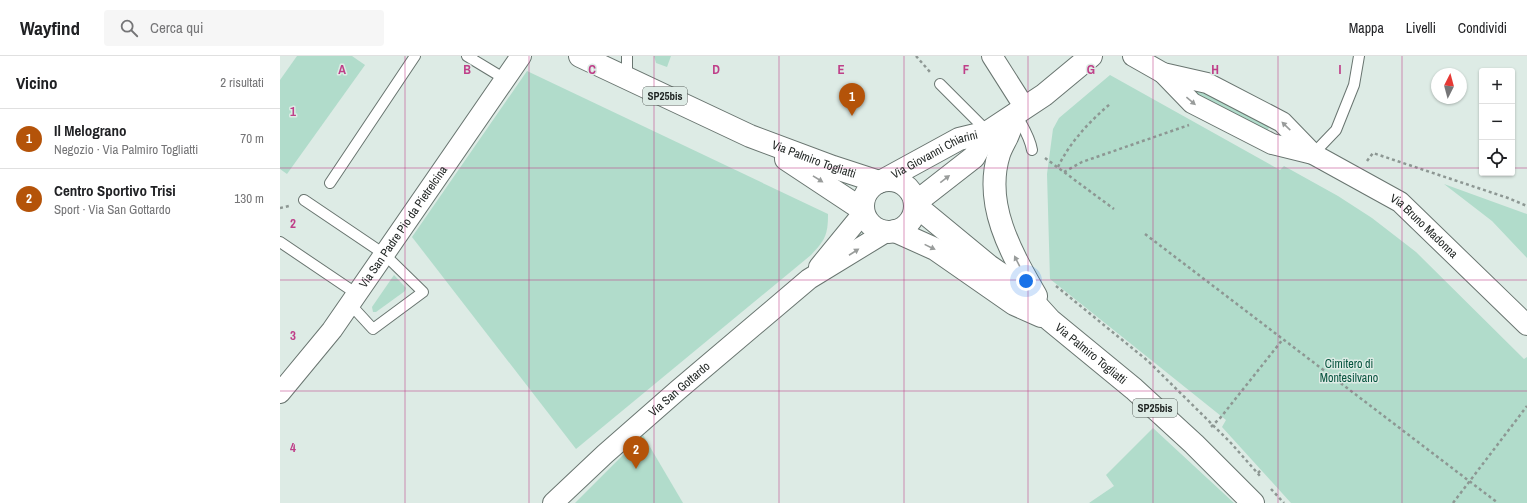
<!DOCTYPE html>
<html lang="it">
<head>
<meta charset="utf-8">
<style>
  body { margin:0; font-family:"Archivo Narrow",sans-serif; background:#f6f6f6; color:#202124 }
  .controls { position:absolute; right:12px; top:12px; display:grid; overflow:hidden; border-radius:4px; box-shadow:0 1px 3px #0004 }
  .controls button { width:36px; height:36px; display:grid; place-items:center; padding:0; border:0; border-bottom:1px solid #e0e0e0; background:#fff; color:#202124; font:20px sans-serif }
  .compass { position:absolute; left:1151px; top:12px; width:36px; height:36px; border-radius:50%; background:#fff; box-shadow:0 1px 3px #0004; rotate:6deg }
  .you { position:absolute; left:746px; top:225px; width:14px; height:14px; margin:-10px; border:3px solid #fff; border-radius:50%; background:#1a73e8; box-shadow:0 0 0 6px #1a73e833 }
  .badge { display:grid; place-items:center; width:26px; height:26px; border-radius:50%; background:#b45309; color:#fff; font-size:13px; font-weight:700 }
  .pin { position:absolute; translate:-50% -33px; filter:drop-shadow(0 1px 2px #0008) }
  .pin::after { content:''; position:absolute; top:21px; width:14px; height:12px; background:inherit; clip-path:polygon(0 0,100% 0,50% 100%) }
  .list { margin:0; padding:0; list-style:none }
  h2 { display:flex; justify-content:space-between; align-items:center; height:52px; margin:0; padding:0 16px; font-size:17px }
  h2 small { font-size:13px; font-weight:400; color:#757577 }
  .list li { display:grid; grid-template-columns:26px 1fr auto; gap:12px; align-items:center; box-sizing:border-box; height:60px; padding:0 16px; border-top:1px solid #e0e0e0 }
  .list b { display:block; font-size:15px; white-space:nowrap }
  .list p { margin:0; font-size:13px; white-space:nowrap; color:#757577 }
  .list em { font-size:13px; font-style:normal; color:#757577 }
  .icon { flex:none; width:22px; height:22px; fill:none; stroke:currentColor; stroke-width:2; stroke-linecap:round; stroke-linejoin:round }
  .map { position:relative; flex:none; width:1247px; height:447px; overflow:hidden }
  header { display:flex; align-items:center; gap:24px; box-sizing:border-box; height:56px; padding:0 20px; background:#fff; border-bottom:1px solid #e0e0e0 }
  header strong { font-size:19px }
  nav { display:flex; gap:22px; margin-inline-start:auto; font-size:14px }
  .search { width:280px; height:36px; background:#f6f6f6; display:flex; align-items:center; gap:10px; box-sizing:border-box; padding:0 14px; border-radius:4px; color:#757577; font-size:15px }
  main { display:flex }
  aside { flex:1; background:#fff }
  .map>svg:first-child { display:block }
  .green { fill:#b1dccb }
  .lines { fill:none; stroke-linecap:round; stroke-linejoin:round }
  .service-casing { stroke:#697570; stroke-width:12 }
  .minor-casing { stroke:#697570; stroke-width:22 }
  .secondary-casing { stroke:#697570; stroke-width:24 }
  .primary-casing { stroke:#697570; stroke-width:24 }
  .path { stroke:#8d9793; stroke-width:2.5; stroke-dasharray:3 3; stroke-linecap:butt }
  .service { stroke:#fff; stroke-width:10 }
  .minor { stroke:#fff; stroke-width:20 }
  .secondary { stroke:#fff; stroke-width:22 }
  .primary { stroke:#fff; stroke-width:22 }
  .oneway { fill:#999c9b }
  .grid { fill:none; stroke:#bf3f89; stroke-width:1; stroke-opacity:0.55 }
  .labels { text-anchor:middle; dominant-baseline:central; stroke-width:3; stroke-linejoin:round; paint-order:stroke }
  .shield { fill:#ddebe5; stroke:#575e5b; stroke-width:1 }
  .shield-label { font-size:11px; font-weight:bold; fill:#1d2220 }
  .street-label { font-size:12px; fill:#1d2220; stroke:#ddebe5 }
  .park-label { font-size:12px; fill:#08543f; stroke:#ddebe5 }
  .grid-label { font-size:13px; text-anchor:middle; font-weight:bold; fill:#bf3f89; stroke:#ddebe5; stroke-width:3; stroke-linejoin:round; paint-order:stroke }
</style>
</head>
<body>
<header>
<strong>Wayfind</strong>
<div class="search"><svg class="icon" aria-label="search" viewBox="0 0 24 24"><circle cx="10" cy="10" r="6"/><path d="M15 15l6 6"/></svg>Cerca qui</div>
<nav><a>Mappa</a><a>Livelli</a><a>Condividi</a></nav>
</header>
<main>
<aside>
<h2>Vicino<small>2 risultati</small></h2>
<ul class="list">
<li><span class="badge">1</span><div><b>Il Melograno</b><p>Negozio · Via Palmiro Togliatti</p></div><em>70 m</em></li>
<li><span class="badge">2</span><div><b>Centro Sportivo Trisi</b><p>Sport · Via San Gottardo</p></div><em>130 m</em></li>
</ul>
</aside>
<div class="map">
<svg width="1247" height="447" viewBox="0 0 1247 447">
  <rect width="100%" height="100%" fill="#ddebe5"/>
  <g class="green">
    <polygon points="17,0 72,0 85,9 7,118 0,113 0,24"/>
    <polygon points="374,0 391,0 387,11 376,7"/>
    <path d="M247,15L548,158C548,179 545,184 531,199L296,393L132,181Z"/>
    <polygon points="830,19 1000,114 1004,110 1058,140 1092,162 1136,196 1244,303 1247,301 1247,447 1011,447 942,371 946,364 770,223 767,118 773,73 779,62"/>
    <polygon points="918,33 989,71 987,76 915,37"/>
    <polygon points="1164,128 1247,158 1247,202 1212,165"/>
    <polygon points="114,219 126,232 125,235 96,256 93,256 92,251"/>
    <polygon points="873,372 954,447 809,447 834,430 826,419"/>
    <polygon points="363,379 403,447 295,447"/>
  </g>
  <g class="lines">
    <defs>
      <g id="service">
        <polyline points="187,0 225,23"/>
        <polyline points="347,0 347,22"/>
        <polyline points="660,28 708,76"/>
        <path d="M737,60C743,71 750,81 752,94"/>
        <polyline points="1033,98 1056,74 1074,29 1079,0"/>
        <polyline points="50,127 135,0"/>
        <polyline points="24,144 104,198 143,236 93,273 70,248"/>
        <polyline points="0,186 77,238"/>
      </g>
      <g id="minor">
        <polyline points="712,0 745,52"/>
        <polyline points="853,0 883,17 927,27 1002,66 1033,98"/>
        <path id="s1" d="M883,17L912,47L992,88L1033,98L1120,146L1247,269"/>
        <polyline points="539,211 584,156"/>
        <path id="s2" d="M0,337L52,274L241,0"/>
        <path id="s3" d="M273,447L325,398L398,334L529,223L606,176"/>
      </g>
      <g id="secondary">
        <path id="s4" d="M604,124L679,83L708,76L764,39L811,0"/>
        <polyline points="635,147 694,101 708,76"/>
      </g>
      <g id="primary">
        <path id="s5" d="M300,0L470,80L553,111L599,126"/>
        <path d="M736,58C733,66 730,74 727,81C724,87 721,92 719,98C703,149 732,198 756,240"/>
        <polyline points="506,103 583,154"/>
        <circle cx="609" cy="150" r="26"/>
        <path id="s6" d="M635,149L709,210L741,232L770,264L854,333L914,388L973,447"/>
        <polyline points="615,175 655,193 734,248 761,260"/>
      </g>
    </defs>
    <use href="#service" class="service-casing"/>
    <use href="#minor" class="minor-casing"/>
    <use href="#secondary" class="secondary-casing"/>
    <use href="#primary" class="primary-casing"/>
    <g class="path">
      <polyline points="636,0 650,16"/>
      <polyline points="765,102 834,153"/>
      <polyline points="1087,105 1093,97 1228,142 1247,150"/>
      <path d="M778,111C790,86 809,66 830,48"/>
      <polyline points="784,116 802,106 909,69"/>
      <polyline points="0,152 9,150"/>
      <polyline points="865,178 1218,447"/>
      <polyline points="776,230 868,305 950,386 980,420"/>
      <polyline points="931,371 941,361 1003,283"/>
      <polyline points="978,417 981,414"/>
      <polyline points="991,433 1004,447"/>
      <polyline points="1173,447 1247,350"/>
    </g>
    <use href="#service" class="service"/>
    <use href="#minor" class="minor"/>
    <use href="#secondary" class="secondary"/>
    <use href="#primary" class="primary"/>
  </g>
  <defs><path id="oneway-solid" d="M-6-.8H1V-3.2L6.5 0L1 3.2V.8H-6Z"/></defs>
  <g class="oneway">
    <use href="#oneway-solid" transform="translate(911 45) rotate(40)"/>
    <use href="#oneway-solid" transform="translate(1006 70) rotate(-136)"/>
    <use href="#oneway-solid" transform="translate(538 123) rotate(32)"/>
    <use href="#oneway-solid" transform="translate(665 123) rotate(-38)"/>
    <use href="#oneway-solid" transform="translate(650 191) rotate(26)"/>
    <use href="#oneway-solid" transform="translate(574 196) rotate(-33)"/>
    <use href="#oneway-solid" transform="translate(737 205) rotate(-117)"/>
  </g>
  <path class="grid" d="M125,0V447M249,0V447M374,0V447M499,0V447M624,0V447M748,0V447M873,0V447M998,0V447M1122,0V447M0,112H1202M1232,112H1247M0,224H1247M0,335H1247"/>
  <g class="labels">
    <g class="shield">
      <rect x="363" y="31" width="44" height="18" rx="3"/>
      <rect x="853" y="343" width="44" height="18" rx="3"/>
    </g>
    <g class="shield-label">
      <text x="385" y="40">SP25bis</text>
      <text x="875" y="352">SP25bis</text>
    </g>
    <g class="street-label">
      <text stroke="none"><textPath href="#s4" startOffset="57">Via Giovanni Chiarini</textPath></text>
      <text stroke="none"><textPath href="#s5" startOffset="256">Via Palmiro Togliatti</textPath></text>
      <text stroke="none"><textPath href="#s2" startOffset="207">Via San Padre Pio da Pietrelcina</textPath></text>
      <text stroke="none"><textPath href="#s1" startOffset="307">Via Bruno Madonna</textPath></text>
      <text stroke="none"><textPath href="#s6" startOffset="231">Via Palmiro Togliatti</textPath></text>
      <text stroke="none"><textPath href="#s3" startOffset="170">Via San Gottardo</textPath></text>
    </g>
    <g class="park-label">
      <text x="1069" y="308">Cimitero di<tspan x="1069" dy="14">Montesilvano</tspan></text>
    </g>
  </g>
  <g class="grid-label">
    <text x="62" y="18">A</text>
    <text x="187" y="18">B</text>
    <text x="312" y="18">C</text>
    <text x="436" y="18">D</text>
    <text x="561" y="18">E</text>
    <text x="686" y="18">F</text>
    <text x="811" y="18">G</text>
    <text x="935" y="18">H</text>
    <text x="1060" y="18">I</text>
    <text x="13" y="60">1</text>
    <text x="13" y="172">2</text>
    <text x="13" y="284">3</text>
    <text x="13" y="396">4</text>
  </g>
</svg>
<div class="controls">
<button>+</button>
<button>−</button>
<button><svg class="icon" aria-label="locate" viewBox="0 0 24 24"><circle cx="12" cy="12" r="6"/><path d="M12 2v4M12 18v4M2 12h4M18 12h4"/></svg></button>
</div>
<svg class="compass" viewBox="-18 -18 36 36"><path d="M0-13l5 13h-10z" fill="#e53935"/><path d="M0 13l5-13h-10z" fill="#757577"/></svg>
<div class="you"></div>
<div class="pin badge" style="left:572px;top:60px">1</div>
<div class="pin badge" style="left:356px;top:413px">2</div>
</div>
</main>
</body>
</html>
